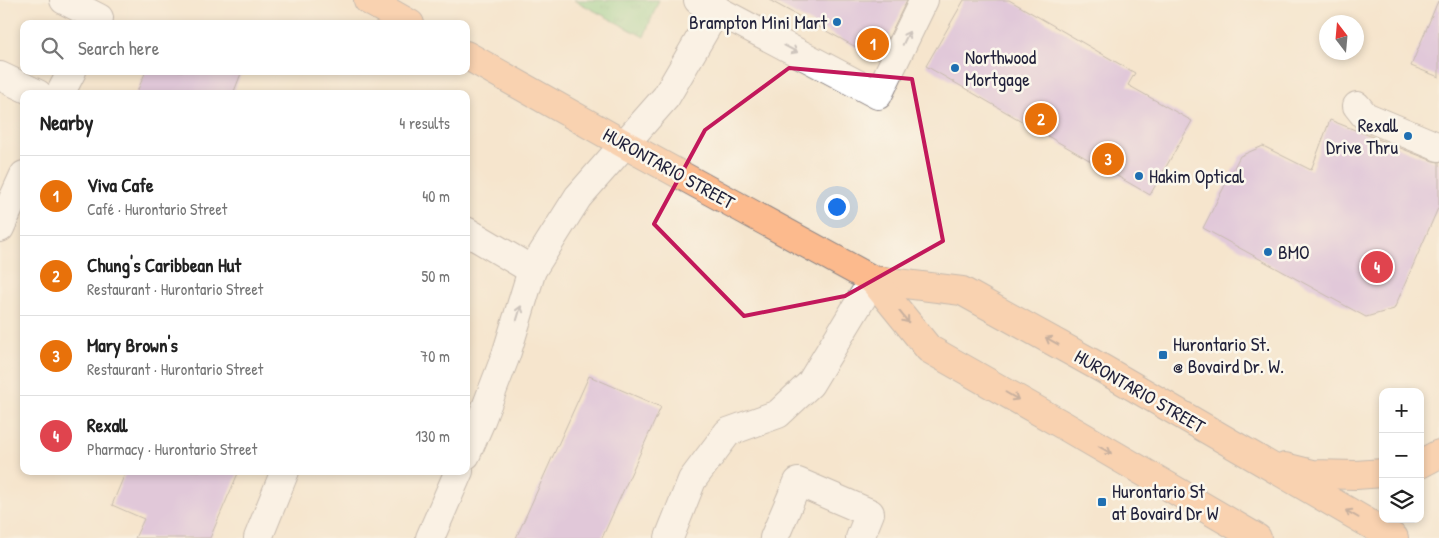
<!DOCTYPE html>
<html lang="en">
<head>
<meta charset="utf-8">
<style>
  body { margin:0; font-family:"Patrick Hand",sans-serif; background:#f6f6f6; color:#222 }
  .controls { position:absolute; right:15px; bottom:15px; display:grid; overflow:hidden; border-radius:10px; box-shadow:0 2px 8px #0003 }
  .controls button { width:45px; height:45px; display:grid; place-items:center; padding:0; border:0; border-bottom:1px solid #e0e0e0; background:#fff; color:#222; font:25px sans-serif }
  .compass { position:absolute; left:1319px; top:15px; width:45px; height:45px; border-radius:50%; background:#fff; box-shadow:0 2px 8px #0003; rotate:344deg }
  .you { position:absolute; left:836px; top:206px; width:18px; height:18px; margin:-12px; border:4px solid #fff; border-radius:50%; background:#1a73e8; box-shadow:0 0 0 8px #1a73e833 }
  .badge { display:grid; place-items:center; width:32px; height:32px; border-radius:50%; background:#0f766e; color:#fff; font-size:16px; font-weight:700 }
  .pin { position:absolute; translate:-50% -50%; border:2px solid #fff; box-shadow:0 1px 5px #0006 }
  .list { margin:0; padding:0; list-style:none }
  h2 { display:flex; justify-content:space-between; align-items:center; height:65px; margin:0; padding:0 20px; font-size:21px }
  h2 small { font-size:16px; font-weight:400; color:#767676 }
  .list li { display:grid; grid-template-columns:32px 1fr auto; gap:15px; align-items:center; box-sizing:border-box; height:80px; padding:0 20px; border-top:1px solid #e0e0e0 }
  .list b { display:block; font-size:19px; white-space:nowrap }
  .list p { margin:0; font-size:16px; white-space:nowrap; color:#767676 }
  .list em { font-size:16px; font-style:normal; color:#767676 }
  .icon { flex:none; width:28px; height:28px; fill:none; stroke:currentColor; stroke-width:2; stroke-linecap:round; stroke-linejoin:round }
  .map { position:relative; flex:none; width:1439px; height:538px; overflow:hidden }
  .search { position:absolute; background:#fff; box-shadow:0 2px 8px #0003; left:20px; top:20px; width:450px; height:55px; display:flex; align-items:center; gap:12px; box-sizing:border-box; padding:0 18px; border-radius:10px; color:#767676; font-size:19px }
  .panel { position:absolute; background:#fff; box-shadow:0 2px 8px #0003; left:20px; top:90px; width:450px; height:385px; border-radius:10px }
  .map>svg:first-child { display:block }
  .park { fill:url(#park-tufts); stroke:#567a64 }
  .building { fill:#c8a5e7 }
  .lines { fill:none; stroke-linecap:round; stroke-linejoin:round }
  .minor-casing { stroke:#8c8484; stroke-width:30 }
  .major-casing { stroke:#8c8484; stroke-width:30 }
  .minor { stroke:#fff; stroke-width:28 }
  .major { stroke:#fcba8d; stroke-width:28 }
  .oneway { stroke:#9c9ca7 }
  .oneway2 { stroke:#8f6e64 }
  .marked { fill:none; stroke:#c2185b; stroke-width:4; stroke-linejoin:round }
  .poi-dot { fill:#1f6fb2; stroke:#fbf7ec; stroke-width:2 }
  .labels { text-anchor:middle; dominant-baseline:central; stroke-width:5; stroke-linejoin:round; paint-order:stroke }
  .poi-label { font-size:19px; fill:#22223b; stroke:#fbf7ec; text-anchor:start }
  .street-label { font-size:19px; fill:#22223b; stroke:#fbf7ec }
</style>
</head>
<body>
<div class="map">
<svg width="1439" height="538" viewBox="0 0 1439 538">
  <defs>
    <pattern id="park-tufts" width="24" height="20" patternUnits="userSpaceOnUse" patternTransform="scale(1.25)"><rect width="24" height="20" fill="#8ad18d"/><path d="M3 7l-1-3M5 7V3M7 7l1-3M15 17l-1-3M17 17v-4M19 17l1-3" fill="none" stroke="#77b37b"/></pattern>
  </defs>
  <rect width="100%" height="100%" fill="#fbf7ec"/>
  <filter id="ink" filterUnits="userSpaceOnUse"><feTurbulence type="fractalNoise" baseFrequency=".02" numOctaves="2"/><feDisplacementMap in="SourceGraphic" scale="10" xChannelSelector="R" yChannelSelector="G"/><feConvolveMatrix kernelMatrix="1 2 1 2 8 2 1 2 1" color-interpolation-filters="sRGB"/></filter>
  <filter id="wash" filterUnits="userSpaceOnUse"><feTurbulence type="fractalNoise" baseFrequency=".0096" numOctaves="4" result="noise"/><feDisplacementMap in="SourceGraphic" scale="20" xChannelSelector="R" yChannelSelector="G"/><feGaussianBlur stdDeviation="1.12" result="paint"/><feColorMatrix in="noise" values="0 0 0 0 0 0 0 0 0 0 0 0 0 0 0 0 0 1.4 0 .05"/><feComposite in="paint" operator="in"/></filter>
  <g filter="url(#wash)">
    <rect width="100%" height="100%" fill="#f5e5cd"/>
    <polygon class="park" points="574,0 659,0 644,37"/>
    <g id="blocks">
      <g class="building">
        <polygon points="769,0 907,0 878,59"/>
        <polygon points="964,0 1009,0 1135,73 1128,85 1192,121 1150,195 926,66"/>
        <polygon points="1438,1 1439,1 1439,77 1411,66"/>
        <polygon points="146,71 242,71 233,94 136,94"/>
        <polygon points="1330,120 1433,161 1439,162 1439,206 1394,309 1366,317 1203,228 1240,156 1263,146 1311,170"/>
        <polygon points="589,376 661,407 602,538 516,538"/>
        <polygon points="126,471 239,471 210,538 135,538 144,519 112,505"/>
      </g>
    </g>
  </g>
  <g filter="url(#ink)">
    <use href="#blocks" fill-opacity="0" stroke="#8c8484" stroke-width="1"/>
    <g class="lines">
      <defs>
        <g id="minor">
          <polyline points="64,0 99,18 96,24"/>
          <polyline points="698,0 878,95 924,0"/>
          <polyline points="0,76 38,94"/>
          <polyline points="60,94 72,71"/>
          <polyline points="1357,106 1365,116 1439,147"/>
          <polyline points="0,228 24,175"/>
          <polyline points="466,231 532,270"/>
          <polyline points="466,455 480,423 506,355 532,270 578,197 666,97 717,9"/>
          <polyline points="258,538 285,471"/>
          <polyline points="430,538 459,471"/>
          <polyline points="669,538 692,480 728,432 778,414 810,384 873,280"/>
          <polyline points="774,538 798,482 870,513 860,538"/>
        </g>
        <g id="major">
          <polyline points="368,0 410,24"/>
          <polyline points="466,55 624,144 873,280 962,291 1103,369 1394,538"/>
          <polyline points="873,280 929,349 1063,425 1257,538"/>
          <polyline points="1420,464 1439,454"/>
          <polyline points="1285,467 1313,474 1356,475 1383,473"/>
        </g>
      </defs>
      <use href="#minor" class="minor-casing"/>
      <use href="#major" class="major-casing"/>
      <use href="#minor" class="minor"/>
      <use href="#major" class="major"/>
    </g>
    <defs><path id="oneway-shaft" d="M-6 0H5M1.5-3L5.5 0L1.5 3" fill="none" stroke-width="1.6" stroke-linecap="round" stroke-linejoin="round" transform="scale(1.25)"/></defs>
    <g class="oneway">
      <use href="#oneway-shaft" transform="translate(906 38) rotate(-64)"/>
      <use href="#oneway-shaft" transform="translate(791 49) rotate(28)"/>
      <use href="#oneway-shaft" transform="translate(519 313) rotate(-73)"/>
    </g>
    <g class="oneway2">
      <use href="#oneway-shaft" transform="translate(904 317) rotate(51)"/>
      <use href="#oneway-shaft" transform="translate(1052 341) rotate(-151)"/>
      <use href="#oneway-shaft" transform="translate(1012 396) rotate(30)"/>
      <use href="#oneway-shaft" transform="translate(1105 450) rotate(30)"/>
      <use href="#oneway-shaft" transform="translate(1352 514) rotate(-150)"/>
    </g>
  </g>
  <path d="M0 0H1439V538H0ZM789,68L912,79L943,241L845,296L744,316L654,224L705,130Z" fill="#f5e5cd" fill-opacity=".55" fill-rule="evenodd"/>
  <path class="marked" d="M789,68L912,79L943,241L845,296L744,316L654,224L705,130Z"/>
  <g class="poi-dot">
    <circle cx="837" cy="22" r="5"/>
    <circle cx="955" cy="68" r="5"/>
    <circle cx="1408" cy="136" r="5"/>
    <circle cx="1139" cy="176" r="5"/>
    <circle cx="1268" cy="252" r="5"/>
    <rect x="1158" y="350" width="10" height="10" rx="2.5"/>
    <rect x="1097" y="497" width="10" height="10" rx="2.5"/>
  </g>
  <g class="labels">
    <g class="poi-label">
      <text x="827" y="22" text-anchor="end">Brampton Mini Mart</text>
      <text x="965" y="57">Northwood<tspan x="965" dy="22">Mortgage</tspan></text>
      <text x="1398" y="125" text-anchor="end">Rexall<tspan x="1398" dy="22">Drive Thru</tspan></text>
      <text x="1149" y="176">Hakim Optical</text>
      <text x="1278" y="252">BMO</text>
      <text x="1173" y="344">Hurontario St.<tspan x="1173" dy="22">@ Bovaird Dr. W.</tspan></text>
      <text x="1112" y="491">Hurontario St<tspan x="1112" dy="22">at Bovaird Dr W</tspan></text>
    </g>
    <g class="street-label">
      <text transform="translate(669 168) rotate(29)">HURONTARIO STREET</text>
      <text transform="translate(1140 391) rotate(30)">HURONTARIO STREET</text>
    </g>
  </g>
</svg>
<div class="controls">
<button>+</button>
<button>−</button>
<button><svg class="icon" aria-label="layers" viewBox="0 0 24 24"><path d="M12 4l9 5-9 5-9-5zM3 14l9 5 9-5"/></svg></button>
</div>
<svg class="compass" viewBox="-18 -18 36 36"><path d="M0-13l5 13h-10z" fill="#e53935"/><path d="M0 13l5-13h-10z" fill="#767676"/></svg>
<div class="you"></div>
<div class="pin badge" style="left:873px;top:44px;background:#e8710a">1</div>
<div class="pin badge" style="left:1041px;top:119px;background:#e8710a">2</div>
<div class="pin badge" style="left:1108px;top:159px;background:#e8710a">3</div>
<div class="pin badge" style="left:1377px;top:267px;background:#e0444e">4</div>
<div class="search"><svg class="icon" aria-label="search" viewBox="0 0 24 24"><circle cx="10" cy="10" r="6"/><path d="M15 15l6 6"/></svg>Search here</div>
<section class="panel">
<h2>Nearby<small>4 results</small></h2>
<ul class="list">
<li><span class="badge" style="background:#e8710a">1</span><div><b>Viva Cafe</b><p>Café · Hurontario Street</p></div><em>40 m</em></li>
<li><span class="badge" style="background:#e8710a">2</span><div><b>Chung's Caribbean Hut</b><p>Restaurant · Hurontario Street</p></div><em>50 m</em></li>
<li><span class="badge" style="background:#e8710a">3</span><div><b>Mary Brown's</b><p>Restaurant · Hurontario Street</p></div><em>70 m</em></li>
<li><span class="badge" style="background:#e0444e">4</span><div><b>Rexall</b><p>Pharmacy · Hurontario Street</p></div><em>130 m</em></li>
</ul>
</section>
</div>
</body>
</html>
